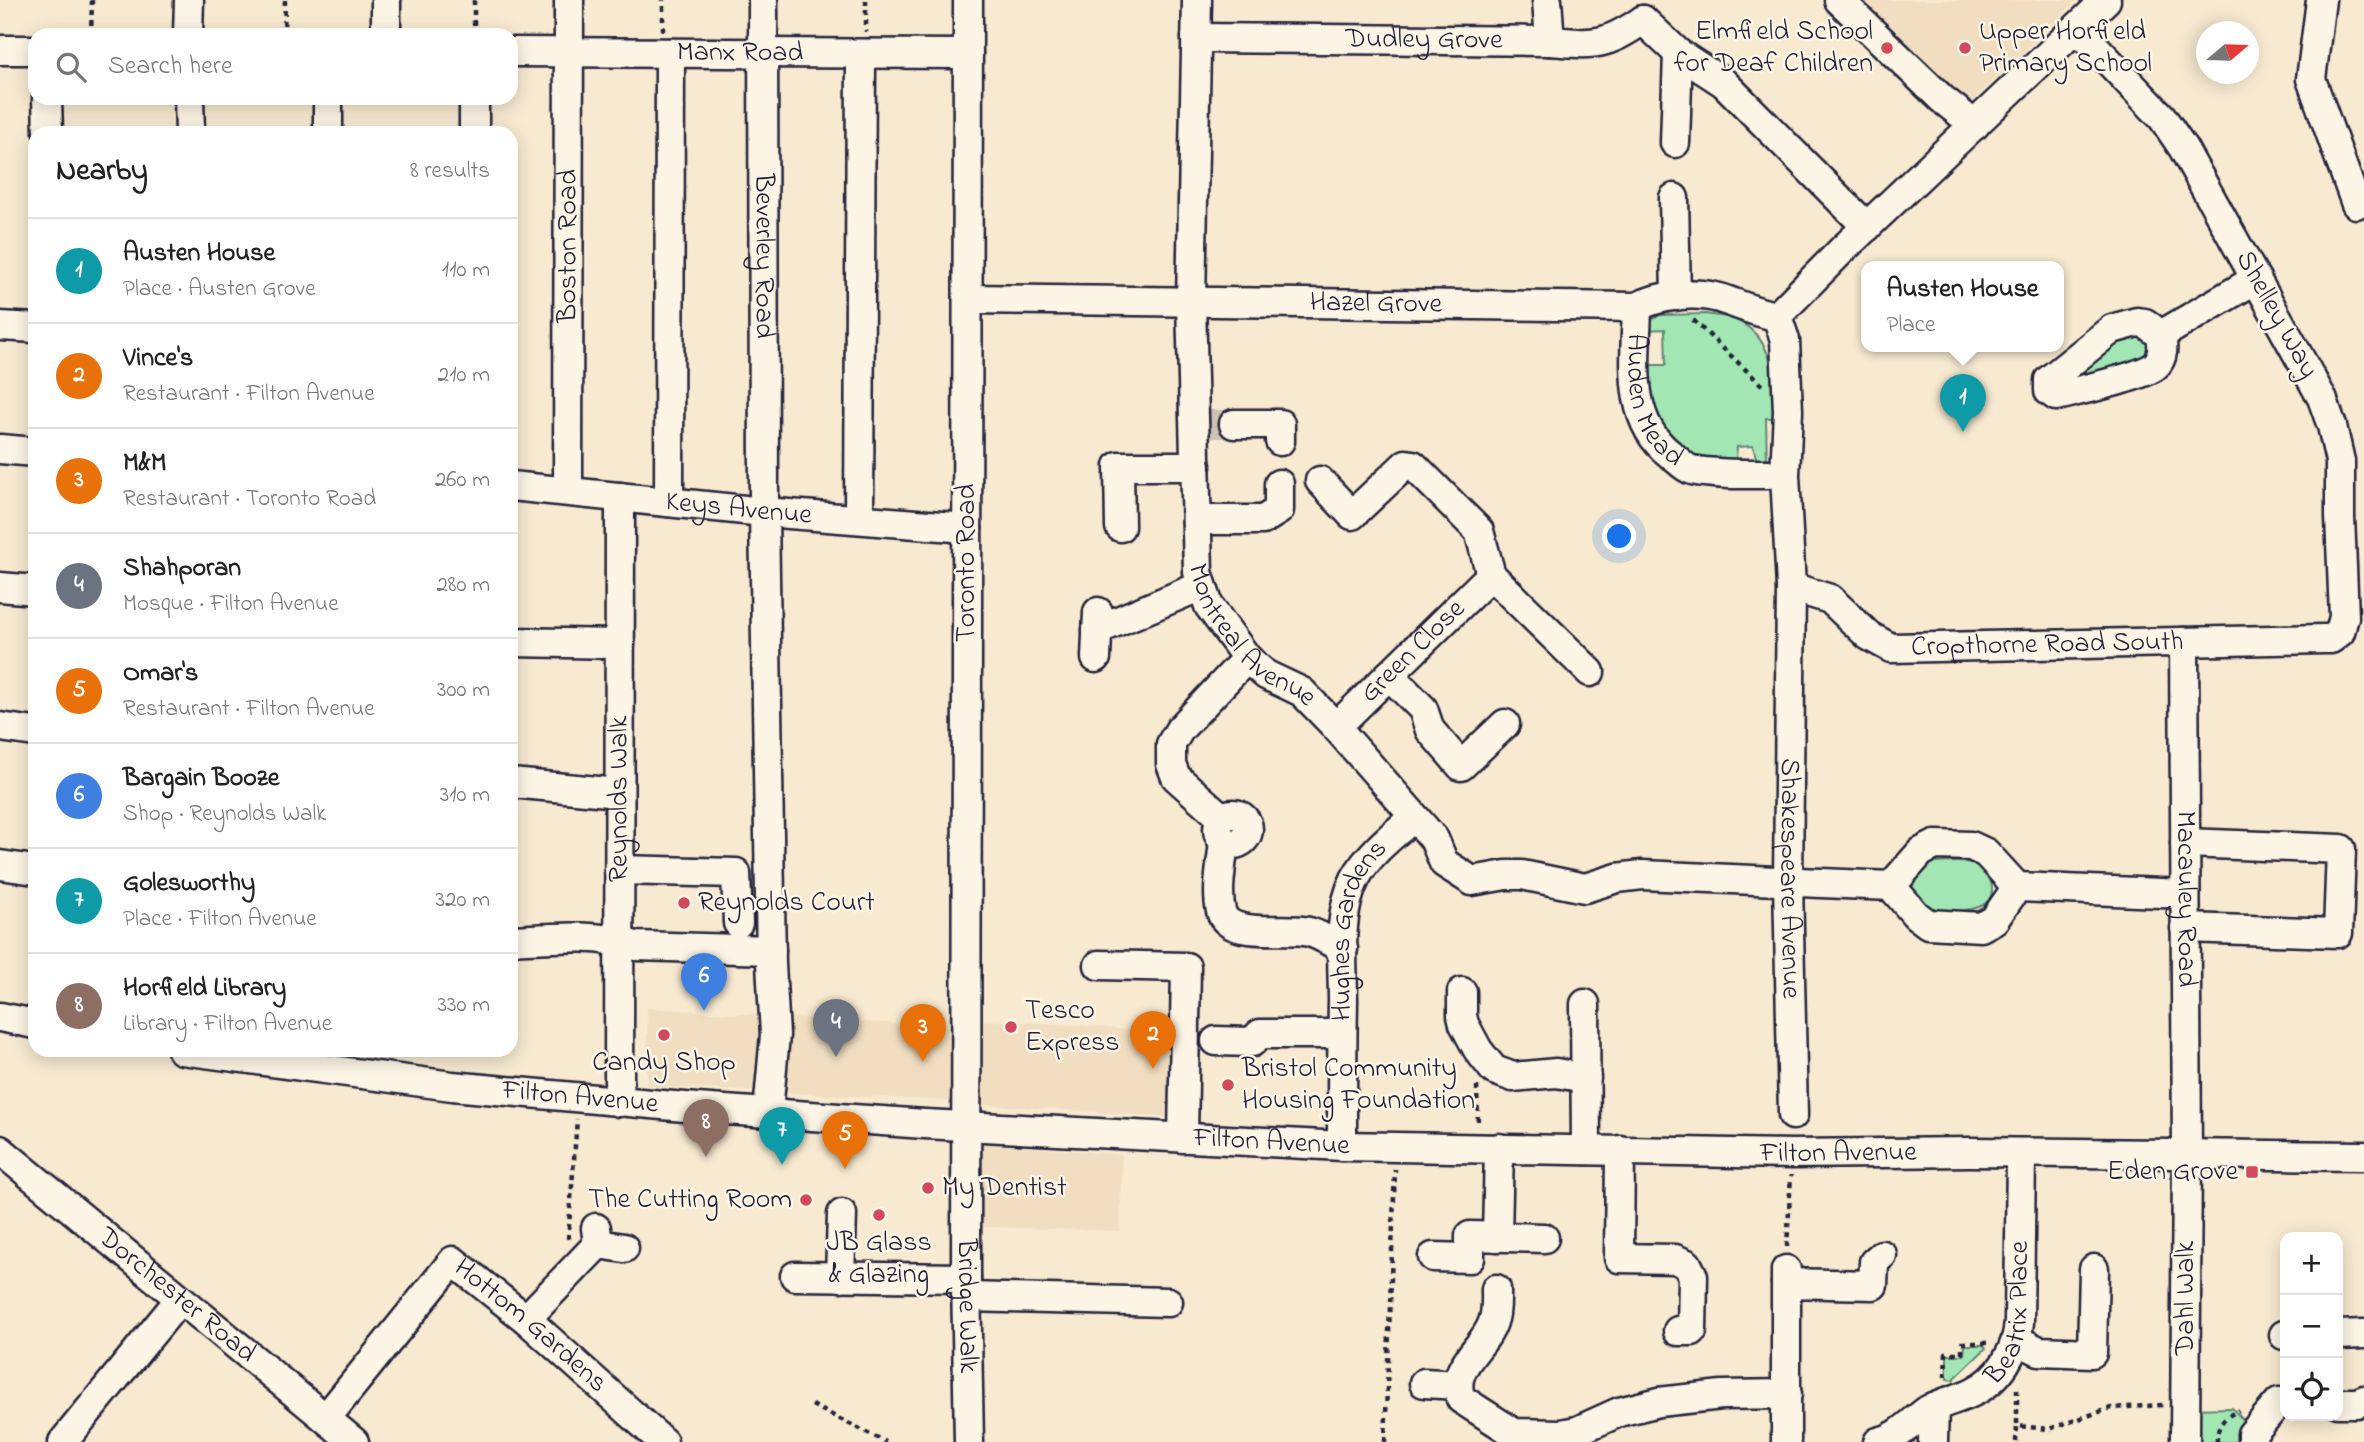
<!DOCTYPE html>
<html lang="en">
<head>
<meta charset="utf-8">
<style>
  body { margin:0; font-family:"Indie Flower",sans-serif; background:#f6f6f6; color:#222 }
  .controls { position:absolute; right:21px; bottom:21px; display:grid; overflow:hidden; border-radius:14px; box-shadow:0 4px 18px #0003 }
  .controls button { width:63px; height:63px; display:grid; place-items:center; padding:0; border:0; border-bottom:2px solid #e0e0e0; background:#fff; color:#222; font:35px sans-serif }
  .compass { position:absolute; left:2196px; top:21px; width:63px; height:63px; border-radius:50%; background:#fff; box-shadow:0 4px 18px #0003; rotate:71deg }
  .you { position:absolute; left:1620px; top:537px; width:24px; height:24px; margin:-18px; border:5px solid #fff; border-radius:50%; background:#1a73e8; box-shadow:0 0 0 10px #1a73e833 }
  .badge { display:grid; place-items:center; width:46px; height:46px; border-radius:50%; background:#d1495b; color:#fff; font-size:23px; font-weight:700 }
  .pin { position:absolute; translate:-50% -58px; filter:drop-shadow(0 2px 4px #0008) }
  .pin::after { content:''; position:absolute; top:37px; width:24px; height:21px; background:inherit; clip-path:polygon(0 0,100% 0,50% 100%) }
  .popup { position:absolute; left:1861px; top:261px; width:203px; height:91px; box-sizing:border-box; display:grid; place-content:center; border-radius:14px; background:#fff; filter:drop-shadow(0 2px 5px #0005); font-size:23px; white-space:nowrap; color:#767676 }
  .popup b { font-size:26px; color:#222 }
  .popup::after { content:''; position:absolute; left:50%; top:100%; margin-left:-14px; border:14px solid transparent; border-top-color:#fff }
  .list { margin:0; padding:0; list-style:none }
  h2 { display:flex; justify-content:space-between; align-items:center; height:91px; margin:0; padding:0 28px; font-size:30px }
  h2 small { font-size:23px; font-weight:400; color:#767676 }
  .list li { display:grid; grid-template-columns:46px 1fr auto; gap:21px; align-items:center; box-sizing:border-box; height:105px; padding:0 28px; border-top:2px solid #e0e0e0 }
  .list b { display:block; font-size:26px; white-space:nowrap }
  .list p { margin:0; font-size:23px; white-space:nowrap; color:#767676 }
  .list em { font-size:23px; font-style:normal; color:#767676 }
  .icon { flex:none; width:38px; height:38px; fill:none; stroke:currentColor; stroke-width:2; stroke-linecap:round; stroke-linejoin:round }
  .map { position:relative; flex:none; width:2364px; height:1442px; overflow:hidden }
  .search { position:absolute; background:#fff; box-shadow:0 4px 18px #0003; left:28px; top:28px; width:490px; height:77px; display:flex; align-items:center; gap:18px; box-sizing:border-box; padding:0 24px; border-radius:21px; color:#767676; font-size:26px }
  .panel { position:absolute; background:#fff; box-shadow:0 4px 18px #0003; left:28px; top:126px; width:490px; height:931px; border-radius:21px }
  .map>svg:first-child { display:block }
  .built { fill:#f1dec0 }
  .green { fill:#a2e7b3; stroke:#628477; stroke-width:2 }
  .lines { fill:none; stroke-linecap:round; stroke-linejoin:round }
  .minor-tunnel { stroke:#cdc2b3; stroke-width:28; stroke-dasharray:28 14; stroke-linecap:butt }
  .minor-casing { stroke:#22223b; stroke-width:33 }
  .path { stroke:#22223b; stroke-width:4.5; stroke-dasharray:5 5; stroke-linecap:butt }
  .minor { stroke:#fcf5e5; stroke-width:28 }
  .poi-dot { fill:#d1495b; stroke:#fcf5e5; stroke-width:2.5 }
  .labels { text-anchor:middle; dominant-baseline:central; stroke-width:5; stroke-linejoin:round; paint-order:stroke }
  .poi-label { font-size:28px; fill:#22223b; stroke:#fcf5e5; text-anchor:start }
  .street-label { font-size:28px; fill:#22223b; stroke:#fcf5e5 }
</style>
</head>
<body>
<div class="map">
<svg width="2364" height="1442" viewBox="0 0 2364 1442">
  <rect width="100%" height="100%" fill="#f8ead1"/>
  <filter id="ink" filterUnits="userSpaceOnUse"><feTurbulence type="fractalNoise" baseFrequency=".0143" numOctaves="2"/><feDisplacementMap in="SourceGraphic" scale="14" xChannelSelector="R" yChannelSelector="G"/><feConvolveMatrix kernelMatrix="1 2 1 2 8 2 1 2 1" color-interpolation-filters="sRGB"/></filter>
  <g filter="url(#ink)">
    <g class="built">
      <polygon points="1823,0 2077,0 1951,122"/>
      <polygon points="647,1008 951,1027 951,1101 647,1086"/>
      <polygon points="978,1020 1079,1025 1182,1035 1183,1118 978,1104"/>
      <polygon points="982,1143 1122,1155 1120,1231 980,1227"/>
    </g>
    <g class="green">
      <path d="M1706,314C1716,316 1729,316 1738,321C1775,339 1775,383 1779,418H1766L1767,465H1758L1753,446L1737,447L1736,458L1728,466L1700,463L1655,431L1645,365H1666L1665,329L1648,330L1650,321L1660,315Z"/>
      <polygon points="2148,333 2151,355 2078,386 2071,377 2116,335"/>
      <path d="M1931,863C1944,863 1963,860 1975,864C1992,871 2000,897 1981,906C1970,912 1945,911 1933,909C1926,908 1919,902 1914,898L1912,882L1917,870Z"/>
      <polygon points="1965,1345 1983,1345 1986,1348 1953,1380 1947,1379 1947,1355 1964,1355"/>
      <polygon points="2232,1408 2245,1422 2241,1442 2191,1442 2191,1409"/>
    </g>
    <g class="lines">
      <polyline class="minor-tunnel" points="1210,424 1234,424"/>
      <defs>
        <g id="minor">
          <polyline points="386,0 386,35"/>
          <path id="s1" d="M763,0L764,512L771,964L775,1035L768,1112"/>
          <path id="s2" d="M968,0L966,1278L969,1442"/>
          <path id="s3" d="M1197,0L1191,302L1198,572L1209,606L1247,658L1266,675L1302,692L1336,727L1434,839L1444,863L1472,881L1506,875H1522L1585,888L1617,878L1642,875L1891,886"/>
          <polyline points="1547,0 1550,41"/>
          <polyline points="1839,0 1942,99 1975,125"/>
          <polyline points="2321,0 2311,79 2356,204"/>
          <polyline points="1643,20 1678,53 1724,83 1867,227"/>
          <polyline points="188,35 189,0"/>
          <path id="s4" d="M1196,38L1550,41C1595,45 1605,46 1643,20"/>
          <polyline points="0,50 35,50"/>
          <path id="s5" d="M511,52L968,54"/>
          <polyline points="47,98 48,133"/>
          <polyline points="189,98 190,133"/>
          <polyline points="328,98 328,133"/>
          <polyline points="474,98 474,133"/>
          <polyline points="1675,143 1678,53"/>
          <polyline points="1674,198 1676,296"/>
          <path id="s6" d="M968,299L1637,307C1660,295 1694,291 1719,298C1739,304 1756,313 1777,316"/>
          <path id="s7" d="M1637,307C1636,358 1625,419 1670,454C1677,459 1684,468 1692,470C1717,475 1744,474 1768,474"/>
          <path id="s8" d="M1777,316L1785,340L1788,411L1785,475L1791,587L1788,882L1793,1115"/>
          <polyline points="1777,316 1842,250 2106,0"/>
          <path d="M2137,322L2145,323L2161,335C2163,346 2164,358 2155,366C2141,377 2081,390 2061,395L2056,396L2049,391V380L2112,329Z"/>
          <polyline points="0,326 35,328"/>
          <polyline points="2161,335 2256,279"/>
          <polyline points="1234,424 1280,424 1280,441"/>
          <polyline points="0,449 35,452"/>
          <polyline points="1320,481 1352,515 1406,464 1413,465 1479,531 1491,575 1590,672"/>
          <path id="s9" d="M511,486L764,512L967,528"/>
          <path id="s10" d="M568,491L569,0"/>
          <polyline points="669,502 670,53"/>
          <polyline points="859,519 861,54"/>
          <polyline points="1198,520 1263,520 1279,510 1279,484"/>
          <polyline points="1120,527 1119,466 1196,466"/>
          <polyline points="0,587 35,590"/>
          <path id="s11" d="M1791,587L1830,599L1869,636L1891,648L2323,639H2331L2340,632L2344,617L2340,516V461L2332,426L2322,398L2183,148L2162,117L2077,28"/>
          <polyline points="1097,630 1201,586"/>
          <polyline points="511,642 620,644"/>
          <path id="s12" d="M2184,642L2187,1155L2185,1442"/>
          <polyline points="1096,658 1098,612"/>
          <polyline points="1389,675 1423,709 1430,730 1461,766 1505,724"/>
          <polyline points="0,727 35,732"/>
          <path id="s13" d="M1336,727L1491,575"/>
          <polyline points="511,783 619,793"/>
          <circle cx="1233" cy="829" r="15"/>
          <polyline points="1222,818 1176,777 1171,764 1171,744 1180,729 1247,658"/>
          <path d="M1224,841C1222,863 1216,890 1221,911C1228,940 1286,926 1309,932C1321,935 1332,943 1343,949"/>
          <polyline points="2185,843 2341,849 2338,933 2185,928"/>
          <polygon points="1935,845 1971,846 1986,853 2017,887 1994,920 1981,927 1928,924 1916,915 1891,886 1921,852"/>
          <polyline points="0,865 35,870"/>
          <polyline points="619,870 736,873 738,923"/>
          <polyline points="2017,887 2185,894"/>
          <path d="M511,940C551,938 597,933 636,946L771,950"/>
          <polyline points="1099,965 1186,967 1183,1138"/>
          <polyline points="1462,992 1462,1016 1464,1024 1478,1050 1494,1070 1513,1077 1556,1073 1586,1078"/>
          <polyline points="1585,1004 1586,1150"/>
          <polyline points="0,1017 35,1024"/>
          <polyline points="1216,1041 1252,1042 1260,1034 1342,1034"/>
          <path id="s14" d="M182,1050L452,1086L696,1108L925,1124L1342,1146L1792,1154L1969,1152L2364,1156"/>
          <path id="s15" d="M619,1102L620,497"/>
          <path id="s16" d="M1342,1146C1342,1098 1342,1049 1343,1001C1343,962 1337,915 1355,879C1369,853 1393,835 1414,817"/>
          <path id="s17" d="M0,1150L354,1442"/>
          <polyline points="1620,1150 1619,1258 1675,1259 1687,1264 1693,1276 1692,1331 1678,1331"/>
          <polyline points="1497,1237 1499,1148"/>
          <polyline points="598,1244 624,1248"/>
          <polyline points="1433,1257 1470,1258 1470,1236 1544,1238"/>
          <polyline points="795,1276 966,1278"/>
          <polyline points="840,1277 842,1214"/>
          <polyline points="1786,1283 1873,1285 1874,1262 1882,1255"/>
          <path d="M1496,1289C1496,1299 1497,1312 1493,1322C1485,1348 1448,1367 1461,1399L1514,1433L1561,1434L1577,1431L1619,1412L1659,1402L1722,1395L1787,1394"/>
          <polyline points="966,1297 1168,1302"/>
          <polyline points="526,1319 598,1244 596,1228"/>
          <polyline points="2284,1335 2285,1335"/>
          <polyline points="2338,1335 2364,1334"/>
          <polyline points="2017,1340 2039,1351 2092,1353 2094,1269"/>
          <polyline points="1424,1383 1458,1385"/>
          <polyline points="2338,1403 2357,1403 2364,1400"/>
          <path id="s18" d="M326,1418L453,1261L526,1319L663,1442"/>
          <polyline points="63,1442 180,1299"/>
          <polyline points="1786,1442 1786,1270"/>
          <path id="s19" d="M1878,1442C1899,1438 1911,1422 1928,1410C1942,1402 1959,1399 1973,1392C2000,1379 2017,1351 2019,1322L2021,1153"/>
          <polyline points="1933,1442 1934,1407"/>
          <polyline points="2252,1442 2252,1434 2279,1402 2285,1402"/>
        </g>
      </defs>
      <use href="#minor" class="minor-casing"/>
      <g class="path">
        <polyline points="866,0 866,32"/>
        <polyline points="663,31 663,0"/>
        <polyline points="91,35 92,0"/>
        <polyline points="284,35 285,0"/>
        <polyline points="474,35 474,0"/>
        <polyline points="1693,320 1763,386"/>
        <polyline points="1477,1086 1478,1126"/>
        <polyline points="568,1239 577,1119"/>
        <polyline points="1787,1247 1791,1175"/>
        <polyline points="1945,1377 1946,1353 1962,1353 1962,1343 1990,1343"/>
        <polyline points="2017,1389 2017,1426"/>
        <polyline points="812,1405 886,1442"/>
        <polyline points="1385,1442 1395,1169"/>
        <polyline points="2016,1442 2017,1426 2049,1429 2111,1408 2163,1405"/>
        <path d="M2217,1442C2216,1427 2225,1415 2239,1411"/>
      </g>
      <use href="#minor" class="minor"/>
    </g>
  </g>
  <g class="poi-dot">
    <circle cx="1887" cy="48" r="7"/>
    <circle cx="1965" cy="48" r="7"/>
    <circle cx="684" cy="903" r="7"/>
    <circle cx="1011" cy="1027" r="7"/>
    <circle cx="664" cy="1035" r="7"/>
    <circle cx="1228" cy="1085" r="7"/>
    <rect x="2245" y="1165" width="14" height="14" rx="3.5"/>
    <circle cx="928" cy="1188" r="7"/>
    <circle cx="806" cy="1200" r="7"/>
    <circle cx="879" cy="1215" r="7"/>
  </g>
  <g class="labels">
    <g class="poi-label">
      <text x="1873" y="32" text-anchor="end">Elmfield School<tspan x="1873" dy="32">for Deaf Children</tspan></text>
      <text x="1979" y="32">Upper Horfield<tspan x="1979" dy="32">Primary School</tspan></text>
      <text x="698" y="903">Reynolds Court</text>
      <text x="1025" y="1011">Tesco<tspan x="1025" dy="32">Express</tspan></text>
      <text x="664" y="1063" text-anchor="middle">Candy Shop</text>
      <text x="1242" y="1069">Bristol Community<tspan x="1242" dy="32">Housing Foundation</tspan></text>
      <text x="2238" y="1172" text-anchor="end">Eden Grove</text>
      <text x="942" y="1188">My Dentist</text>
      <text x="792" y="1200" text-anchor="end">The Cutting Room</text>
      <text x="879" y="1243" text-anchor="middle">JB Glass<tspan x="879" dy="32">&amp; Glazing</tspan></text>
    </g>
    <g class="street-label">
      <text stroke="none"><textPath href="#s4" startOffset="228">Dudley Grove</textPath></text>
      <text stroke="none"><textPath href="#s5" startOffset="229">Manx Road</textPath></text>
      <text stroke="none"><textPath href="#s10" startOffset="245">Boston Road</textPath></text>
      <text stroke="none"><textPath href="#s1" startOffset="256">Beverley Road</textPath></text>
      <text stroke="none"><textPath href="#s6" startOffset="408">Hazel Grove</textPath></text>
      <text transform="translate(2276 315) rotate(61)">Shelley Way</text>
      <text stroke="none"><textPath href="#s7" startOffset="98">Auden Mead</textPath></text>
      <text stroke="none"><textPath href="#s9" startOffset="229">Keys Avenue</textPath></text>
      <text transform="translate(967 563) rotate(-90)">Toronto Road</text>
      <text stroke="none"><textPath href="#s3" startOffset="658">Montreal Avenue</textPath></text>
      <text stroke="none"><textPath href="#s11" startOffset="276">Cropthorne Road South</textPath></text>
      <text stroke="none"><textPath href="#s13" startOffset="108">Green Close</textPath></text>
      <text stroke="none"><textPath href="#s15" startOffset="303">Reynolds Walk</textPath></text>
      <text stroke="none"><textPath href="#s8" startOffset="564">Shakespeare Avenue</textPath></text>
      <text stroke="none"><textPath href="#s12" startOffset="257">Macauley Road</textPath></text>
      <text stroke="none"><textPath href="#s16" startOffset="219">Hughes Gardens</textPath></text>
      <text stroke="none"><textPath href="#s14" startOffset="401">Filton Avenue</textPath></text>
      <text stroke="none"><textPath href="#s14" startOffset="1094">Filton Avenue</textPath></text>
      <text stroke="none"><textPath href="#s14" startOffset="1661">Filton Avenue</textPath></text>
      <text stroke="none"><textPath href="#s17" startOffset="229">Dorchester Road</textPath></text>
      <text transform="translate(2186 1298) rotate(-90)">Dahl Walk</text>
      <text stroke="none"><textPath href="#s2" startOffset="1306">Bridge Walk</textPath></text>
      <text stroke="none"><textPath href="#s19" startOffset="203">Beatrix Place</textPath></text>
      <text stroke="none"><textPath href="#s18" startOffset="303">Hottom Gardens</textPath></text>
    </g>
  </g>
</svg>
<div class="controls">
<button>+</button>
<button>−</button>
<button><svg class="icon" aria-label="locate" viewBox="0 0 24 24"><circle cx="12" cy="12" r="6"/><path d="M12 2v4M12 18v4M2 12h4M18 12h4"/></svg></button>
</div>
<svg class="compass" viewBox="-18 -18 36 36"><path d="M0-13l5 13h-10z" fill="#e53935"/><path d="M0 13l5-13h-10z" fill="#767676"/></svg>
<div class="you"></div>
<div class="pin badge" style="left:1963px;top:432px;background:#0f9aa8">1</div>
<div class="popup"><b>Austen House</b>Place</div>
<div class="pin badge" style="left:1153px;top:1069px;background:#e8710a">2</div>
<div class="pin badge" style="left:923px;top:1062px;background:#e8710a">3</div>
<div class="pin badge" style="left:836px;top:1057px;background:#6b7280">4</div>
<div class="pin badge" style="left:845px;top:1169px;background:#e8710a">5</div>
<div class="pin badge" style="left:704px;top:1011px;background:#3f7fe0">6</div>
<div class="pin badge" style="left:782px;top:1165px;background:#0f9aa8">7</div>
<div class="pin badge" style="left:706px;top:1157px;background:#8d6e63">8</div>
<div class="search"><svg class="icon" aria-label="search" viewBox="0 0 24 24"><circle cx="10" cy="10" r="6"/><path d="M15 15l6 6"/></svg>Search here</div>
<section class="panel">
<h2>Nearby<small>8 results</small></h2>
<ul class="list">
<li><span class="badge" style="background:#0f9aa8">1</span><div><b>Austen House</b><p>Place · Austen Grove</p></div><em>110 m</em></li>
<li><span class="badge" style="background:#e8710a">2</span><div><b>Vince's</b><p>Restaurant · Filton Avenue</p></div><em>210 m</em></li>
<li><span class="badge" style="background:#e8710a">3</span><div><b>M&amp;M</b><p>Restaurant · Toronto Road</p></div><em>260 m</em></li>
<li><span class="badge" style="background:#6b7280">4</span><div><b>Shahporan</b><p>Mosque · Filton Avenue</p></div><em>280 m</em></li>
<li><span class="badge" style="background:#e8710a">5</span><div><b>Omar's</b><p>Restaurant · Filton Avenue</p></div><em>300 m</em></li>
<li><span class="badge" style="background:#3f7fe0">6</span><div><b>Bargain Booze</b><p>Shop · Reynolds Walk</p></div><em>310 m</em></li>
<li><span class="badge" style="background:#0f9aa8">7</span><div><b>Golesworthy</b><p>Place · Filton Avenue</p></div><em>320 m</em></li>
<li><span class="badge" style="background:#8d6e63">8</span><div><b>Horfield Library</b><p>Library · Filton Avenue</p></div><em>330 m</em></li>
</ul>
</section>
</div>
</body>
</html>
